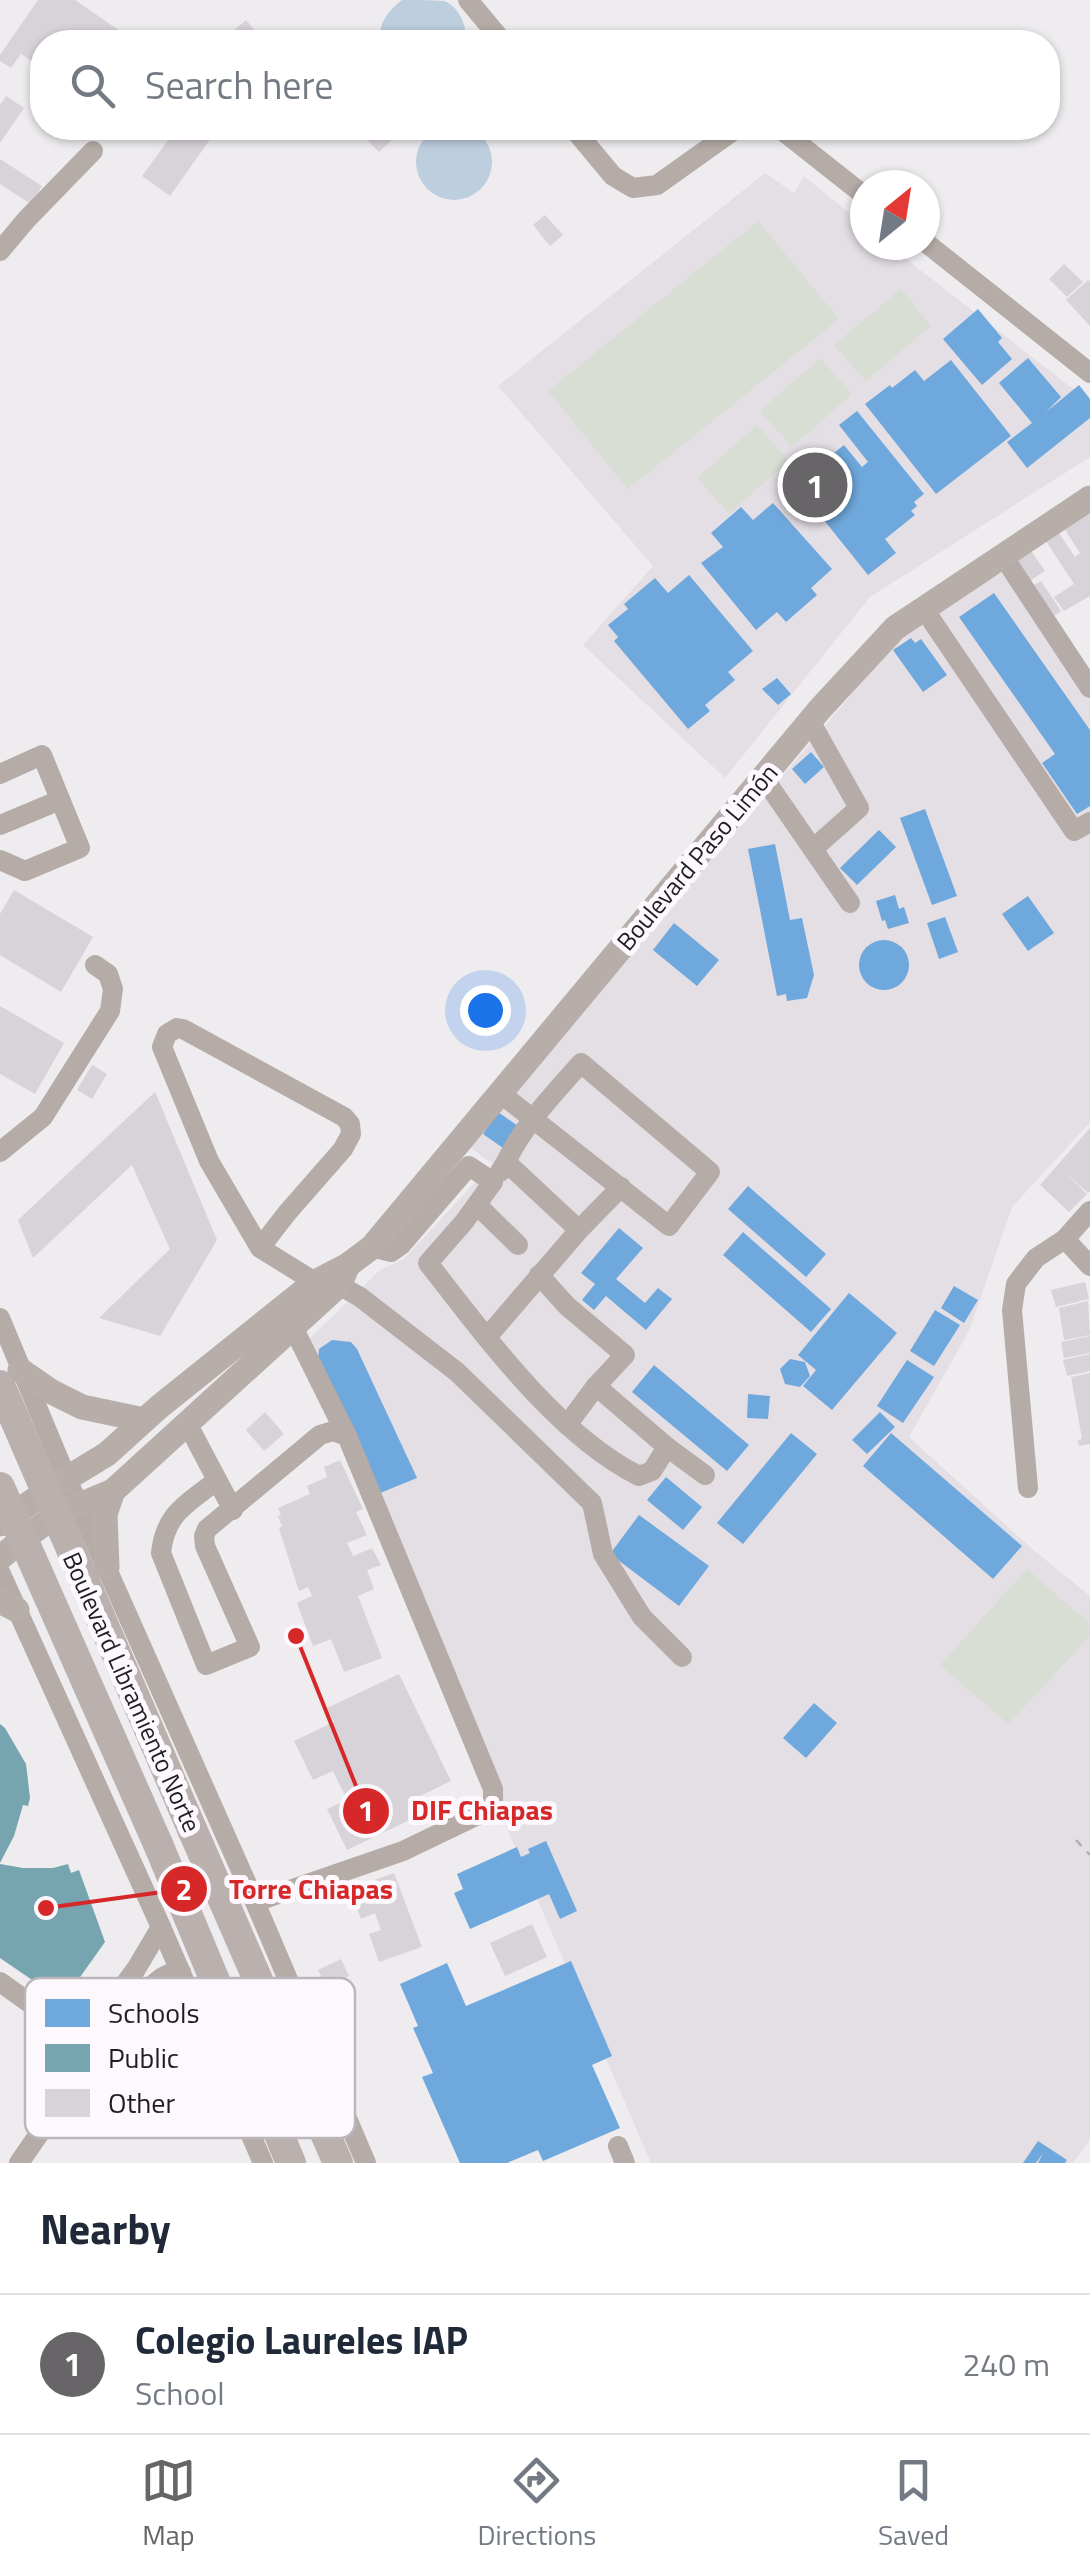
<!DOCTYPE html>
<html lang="en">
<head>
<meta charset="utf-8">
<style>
  body { margin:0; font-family:"Titillium Web",sans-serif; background:#f6f6f7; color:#1f2937 }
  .compass { position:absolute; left:850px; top:170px; width:90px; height:90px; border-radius:50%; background:#fff; box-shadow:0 2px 8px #0004; rotate:30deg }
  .you { position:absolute; left:485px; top:1010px; width:35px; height:35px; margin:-25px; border:8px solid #fff; border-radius:50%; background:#1a73e8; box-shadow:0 0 0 15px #1a73e833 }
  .badge { display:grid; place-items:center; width:65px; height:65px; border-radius:50%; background:#676568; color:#fff; font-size:32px; font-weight:700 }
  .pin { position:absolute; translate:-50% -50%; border:5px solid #fff; box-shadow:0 2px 10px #0006 }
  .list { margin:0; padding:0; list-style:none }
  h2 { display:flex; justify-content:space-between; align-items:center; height:130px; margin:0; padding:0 40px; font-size:42px }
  h2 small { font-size:32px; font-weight:400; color:#747a83 }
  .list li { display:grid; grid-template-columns:65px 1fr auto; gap:30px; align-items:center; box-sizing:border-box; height:140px; padding:0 40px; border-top:2px solid #e0e1e3 }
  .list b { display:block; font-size:38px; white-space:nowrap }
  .list p { margin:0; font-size:32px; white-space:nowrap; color:#747a83 }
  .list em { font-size:32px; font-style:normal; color:#747a83 }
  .icon { flex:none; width:55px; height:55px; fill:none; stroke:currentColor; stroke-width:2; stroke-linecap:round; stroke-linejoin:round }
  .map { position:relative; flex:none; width:1090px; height:2163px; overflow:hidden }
  .search { position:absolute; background:#fff; box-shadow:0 2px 8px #0004; left:30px; right:30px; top:30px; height:110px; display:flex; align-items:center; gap:25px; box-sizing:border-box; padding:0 35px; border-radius:40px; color:#747a83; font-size:38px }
  .sheet { height:270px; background:#fff }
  nav { display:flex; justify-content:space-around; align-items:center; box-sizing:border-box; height:140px; border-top:2px solid #e0e1e3; background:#fff; font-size:28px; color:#747a83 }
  nav a { display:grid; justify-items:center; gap:5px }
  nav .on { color:#676568 }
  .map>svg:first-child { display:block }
  .built { fill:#e4dee5 }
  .green { fill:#d8ded4 }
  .water { fill:#bdcede }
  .schools { fill:#6fa8dc }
  .public { fill:#76a5af }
  .building { fill:#d8d3d9 }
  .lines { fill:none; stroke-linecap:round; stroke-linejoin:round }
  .path { stroke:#b4aeab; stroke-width:2.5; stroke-dasharray:8 8; stroke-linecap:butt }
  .minor { stroke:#b5aba7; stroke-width:20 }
  .major { stroke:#b7ada9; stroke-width:25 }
  .highway { stroke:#bab0ae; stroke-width:30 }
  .highway-bridge { stroke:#bab0ae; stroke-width:30 }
  .labels { text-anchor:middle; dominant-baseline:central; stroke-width:10; stroke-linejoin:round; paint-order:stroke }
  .street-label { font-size:25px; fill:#1f1d1f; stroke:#fcf8fd }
  .key { fill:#fcf8fd; stroke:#bab6ba; stroke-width:2.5 }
  .key-label { font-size:28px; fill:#1f1d1f }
  .leader { fill:none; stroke:#d62828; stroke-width:4 }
  .callout-dot { fill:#d62828; stroke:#fcf8fd; stroke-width:4 }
  .mark-label { font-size:30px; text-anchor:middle; font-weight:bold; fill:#fff }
  .callout-label { font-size:28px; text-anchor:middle; font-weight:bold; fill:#d62828; stroke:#fcf8fd; stroke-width:10; stroke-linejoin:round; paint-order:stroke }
</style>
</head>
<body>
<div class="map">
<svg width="1090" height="2163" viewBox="0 0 1090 2163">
  <rect width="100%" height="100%" fill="#eeecef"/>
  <g class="built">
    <polygon points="765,173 794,193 804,176 865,226 865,245 888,245 1090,402 1090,457 870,597 725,778 583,645 653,566 498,386"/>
    <polygon points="1009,568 1090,687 1090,1122 1012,1207 969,1331 909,1437 1031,1548 1090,1596 1090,2139 1073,2163 651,2163 300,1348 380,1270 404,1259 492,1164 469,1146 901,636"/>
  </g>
  <g class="green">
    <polygon points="758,221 839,319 628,489 548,391"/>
    <polygon points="901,289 931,326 866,381 834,345"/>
    <polygon points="820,358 852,394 792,447 760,411"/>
    <polygon points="757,425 789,461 729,514 697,478"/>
    <polygon points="1027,1569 1090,1624 1090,1636 1008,1724 940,1665"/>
  </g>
  <g class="water">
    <path d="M402,0C414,0 433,0 444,1C460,7 467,27 466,42H380C378,23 388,11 402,0Z"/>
    <circle cx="454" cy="162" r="38"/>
  </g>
  <g class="schools">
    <polygon points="978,309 1002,338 998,342 1012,359 982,385 943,339"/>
    <polygon points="1028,358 1061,397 1046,412 1079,385 1090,399 1090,418 1027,468 1007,442 1032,423 999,383"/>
    <polygon points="951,360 1011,436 936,494 865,404 890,385 892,388 915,370 924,381"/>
    <polygon points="857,411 924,494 914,502 917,506 911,511 915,515 885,539 896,553 868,575 795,484 844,445 862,467 868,462 839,425"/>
    <polygon points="773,503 832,569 811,588 817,595 786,622 777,612 756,630 701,563 723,547 711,533 741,507 753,520"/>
    <polygon points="689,575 753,651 728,672 735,680 705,705 710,711 688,729 614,641 618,637 608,625 628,609 624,604 655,578 668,593"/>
    <polygon points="994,593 1090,730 1090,806 1077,814 1042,763 1055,754 959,617"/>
    <polygon points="911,638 915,643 921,639 947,675 923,692 893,650"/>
    <polygon points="777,678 791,694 778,705 762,689"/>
    <polygon points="811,752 824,767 805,784 792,769"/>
    <polygon points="925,809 957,896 932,905 900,818"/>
    <polygon points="879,830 896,847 857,885 840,868"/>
    <polygon points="775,844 790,920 802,918 814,975 807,998 787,1001 786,994 777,996 748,849"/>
    <polygon points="895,895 899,909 904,907 909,923 888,929 885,920 882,921 876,901"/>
    <polygon points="1028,896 1054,933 1028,951 1002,914"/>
    <polygon points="945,917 958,952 939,959 927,923"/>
    <polygon points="674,923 719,960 697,986 653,950"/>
    <circle cx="884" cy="965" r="25"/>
    <polygon points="498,1112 518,1126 503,1148 483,1134"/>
    <polygon points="748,1186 826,1254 806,1277 728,1209"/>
    <polygon points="619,1228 643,1248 616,1279 645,1303 658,1288 672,1299 646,1330 606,1296 594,1310 582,1300 595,1284 581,1273"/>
    <polygon points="743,1232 831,1309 811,1332 723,1255"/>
    <polygon points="954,1286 978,1300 964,1323 941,1308"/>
    <polygon points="849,1293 897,1333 832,1410 803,1386 816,1370 798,1355"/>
    <polygon points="935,1310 960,1325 934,1366 910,1351"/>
    <polygon points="332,1340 351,1342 357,1349 417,1478 380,1493 318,1360 319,1349"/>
    <polygon points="790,1359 805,1362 810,1376 800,1387 785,1384 780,1369"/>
    <polygon points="907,1360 934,1377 903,1423 877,1406"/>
    <polygon points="654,1365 749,1445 727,1471 632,1392"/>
    <polygon points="748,1394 770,1396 768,1419 747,1418"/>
    <polygon points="880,1412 895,1427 867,1454 852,1440"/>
    <polygon points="791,1433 817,1454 743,1544 717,1523"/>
    <polygon points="891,1433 1022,1546 993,1579 863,1466"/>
    <polygon points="666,1477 702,1507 683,1530 647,1500"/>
    <polygon points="639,1515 709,1566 679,1606 610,1554"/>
    <polygon points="814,1703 837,1723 806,1758 783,1738"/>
    <polygon points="546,1841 577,1911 560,1919 549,1894 470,1929 454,1893 463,1889 457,1874 517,1847 521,1857 530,1853 528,1849"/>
    <polygon points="571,1961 612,2056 592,2065 620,2128 543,2161 538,2150 507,2163 460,2163 422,2077 433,2073 413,2028 418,2026 400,1984 447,1963 466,2006"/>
    <polygon points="1038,2141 1067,2160 1065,2163 1038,2163 1043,2153 1036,2163 1023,2163"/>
  </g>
  <g class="public">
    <polygon points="0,1724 5,1728 26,1764 30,1798 28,1806 23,1805 14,1836 0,1863"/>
    <polygon points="0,1864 23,1868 53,1868 68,1864 71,1873 79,1870 105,1942 63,2001 0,1958"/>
  </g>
  <g class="building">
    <polygon points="38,0 75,0 120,31 112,42 42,42 42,68 21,54 11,68 0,61 0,55"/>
    <polygon points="246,20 258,34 247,42 240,42 231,33"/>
    <polygon points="6,96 24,108 0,143 0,105"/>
    <polygon points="177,128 218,128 170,196 142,176"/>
    <polygon points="355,128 404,128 379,152"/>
    <polygon points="0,159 42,186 31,204 0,184"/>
    <polygon points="545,215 563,235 550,246 533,225"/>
    <polygon points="1064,264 1083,282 1067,297 1049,279"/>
    <polygon points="1088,280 1090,282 1090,326 1066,300"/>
    <polygon points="1090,510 1090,596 1064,611 1054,597 1074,584 1042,535 1055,527 1075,557 1080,553 1062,525"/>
    <polygon points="1029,548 1045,571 1025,584 1010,562"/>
    <polygon points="1041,581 1061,611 1048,620 1028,589"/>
    <polygon points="14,890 93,937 61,992 0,955 0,914"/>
    <polygon points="0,1006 64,1043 35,1094 0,1074"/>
    <polygon points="92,1065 107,1074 92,1099 77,1090"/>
    <polygon points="155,1092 217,1240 160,1336 99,1318 170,1249 132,1165 33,1258 18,1220"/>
    <polygon points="1090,1128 1090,1191 1088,1193 1063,1171 1087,1194 1069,1212 1040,1185"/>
    <polygon points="1085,1282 1089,1299 1056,1307 1051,1290"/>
    <polygon points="1088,1301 1090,1335 1064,1340 1059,1308"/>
    <polygon points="1090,1336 1090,1353 1064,1358 1061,1342"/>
    <polygon points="1090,1354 1090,1371 1067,1376 1063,1360"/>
    <polygon points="1090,1373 1090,1444 1079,1446 1078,1440 1082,1439 1071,1377"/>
    <polygon points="265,1412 284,1434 264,1451 246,1430"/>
    <polygon points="340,1460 363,1509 356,1512 367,1535 347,1543 353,1556 372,1548 381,1565 367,1570 374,1589 358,1596 382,1658 344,1672 331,1639 313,1646 297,1603 312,1596 308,1587 299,1591 282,1538 279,1528 282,1526 278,1516 281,1515 278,1508 310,1494 307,1486 327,1477 324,1467"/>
    <polygon points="399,1674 451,1781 412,1800 420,1815 347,1850 327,1809 347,1800 333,1771 313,1780 294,1741 334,1722 327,1708"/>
    <polygon points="394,1873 422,1947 379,1962 369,1934 381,1930 375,1913 361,1919 350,1889"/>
    <polygon points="532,1924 547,1957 505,1976 490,1943"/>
    <polygon points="341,1959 349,1976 326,1987 318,1970"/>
  </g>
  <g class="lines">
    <polyline class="path" points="1076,1840 1090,1855"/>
    <g class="minor">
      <polyline points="468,0 503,42"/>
      <polyline points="573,128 613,176 633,188 657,185 737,128"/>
      <polyline points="779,128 865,196"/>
      <polyline points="925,242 1090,373"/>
      <polyline points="0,251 26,220 93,151"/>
      <polyline points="1003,556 1090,688"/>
      <polyline points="924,609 1074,831 1090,822"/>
      <polyline points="810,721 859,808 813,849"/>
      <polyline points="0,774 42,755 80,848 25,871 0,860"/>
      <polyline points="763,777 850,903"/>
      <polyline points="0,825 60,800"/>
      <path d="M500,1093C556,1137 612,1181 669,1226L710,1172L581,1063C554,1094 524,1124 506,1162"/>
      <polyline points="0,1152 43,1117 110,1011 113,989 108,974 95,965"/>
      <polyline points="500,1172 506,1162 579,1230"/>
      <polyline points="477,1205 518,1245"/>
      <polyline points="1090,1211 1065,1239 1090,1266"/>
      <path d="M372,1247L391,1252L401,1245L469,1166L493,1182L464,1222L428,1263C485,1336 556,1434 639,1476L652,1471L667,1447"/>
      <polyline points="260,1248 209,1161 162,1047 167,1034 177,1028 183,1029 344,1117 350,1124 351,1134 343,1149 287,1213 260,1248 315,1282"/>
      <polyline points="539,1275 567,1306 625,1355 596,1386 567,1425"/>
      <polyline points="339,1285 360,1297 457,1372 592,1503 603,1554 642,1617 682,1657"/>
      <polyline points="287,1315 347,1436"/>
      <polyline points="0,1318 67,1479 255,1902 366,2163"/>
      <polyline points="488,1336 579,1230 621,1187"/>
      <polyline points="596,1386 667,1447 705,1475"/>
      <polyline points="188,1425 233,1510"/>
      <path d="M216,1481C187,1504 165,1513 161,1553L206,1665L250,1647L205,1546L204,1536L207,1529L320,1435L333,1431L347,1436L493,1789V1803L482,1813L403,1851L255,1902"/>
      <polyline points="1028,1488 1012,1310 1016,1284 1036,1258 1065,1239"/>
      <polyline points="0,1572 161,1927 263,2163"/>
      <polyline points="0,1982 94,2049"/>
      <path d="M94,2049C103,2041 113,2035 120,2026C138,2009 153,1970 181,1972"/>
      <polyline points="618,2146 625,2163"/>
      <polyline points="19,2163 79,2076 94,2049 104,2013 136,1969 161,1927"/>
    </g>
    <g class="major">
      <polyline points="20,1370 52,1392 82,1407 144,1420"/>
      <polyline points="0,1524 51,1488 107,1454 159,1407 315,1282 348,1265 372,1247 820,709 895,628 1090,498"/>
      <polyline points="0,1558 24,1538 58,1514 113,1491 339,1285 348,1265"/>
      <polyline points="107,1567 105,1514 113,1491"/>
      <polyline points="0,1601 17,1610"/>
    </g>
    <g class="highway">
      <polyline points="192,1829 338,2163"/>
      <polyline points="158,1844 291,2163"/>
    </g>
    <g class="highway-bridge">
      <polyline points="0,1385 192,1829"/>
      <polyline points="0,1487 158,1844"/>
    </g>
  </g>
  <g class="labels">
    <g class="street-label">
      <text transform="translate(697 857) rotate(-50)">Boulevard Paso Limón</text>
      <text transform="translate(132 1692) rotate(66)">Boulevard Libramiento Norte</text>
    </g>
  </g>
  <rect x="25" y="1978" width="330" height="160" rx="15" class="key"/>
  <rect x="45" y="1999" width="45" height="28" fill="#6fa8dc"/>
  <rect x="45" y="2044" width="45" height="28" fill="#76a5af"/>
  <rect x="45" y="2089" width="45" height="28" fill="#d8d3d9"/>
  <g class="key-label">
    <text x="108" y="2023">Schools</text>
    <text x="108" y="2068">Public</text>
    <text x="108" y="2113">Other</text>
  </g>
  <path class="leader" d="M296 1636L366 1811M46 1908L184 1889"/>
  <g class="callout-dot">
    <circle cx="296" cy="1636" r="10"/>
    <circle cx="46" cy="1908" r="10"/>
    <circle cx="366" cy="1811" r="25"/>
    <circle cx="184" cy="1889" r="25"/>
  </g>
  <g class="mark-label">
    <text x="366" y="1821">1</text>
    <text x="184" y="1900">2</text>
  </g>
  <g class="callout-label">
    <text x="482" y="1820">DIF Chiapas</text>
    <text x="311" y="1899">Torre Chiapas</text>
  </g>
</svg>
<svg class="compass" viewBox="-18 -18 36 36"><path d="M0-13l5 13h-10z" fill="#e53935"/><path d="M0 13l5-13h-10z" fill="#747a83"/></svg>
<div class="you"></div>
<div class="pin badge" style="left:815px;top:485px">1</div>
<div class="search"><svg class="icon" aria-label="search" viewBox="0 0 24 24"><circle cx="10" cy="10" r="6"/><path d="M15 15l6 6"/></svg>Search here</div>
</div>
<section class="sheet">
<h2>Nearby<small></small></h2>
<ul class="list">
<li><span class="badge">1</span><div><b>Colegio Laureles IAP</b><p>School</p></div><em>240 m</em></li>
</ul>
</section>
<nav>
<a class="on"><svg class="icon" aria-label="map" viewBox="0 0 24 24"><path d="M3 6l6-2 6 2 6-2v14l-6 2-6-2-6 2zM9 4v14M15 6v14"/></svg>Map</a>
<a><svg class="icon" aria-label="directions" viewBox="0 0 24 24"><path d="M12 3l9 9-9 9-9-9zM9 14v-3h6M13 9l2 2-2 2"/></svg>Directions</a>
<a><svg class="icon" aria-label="saved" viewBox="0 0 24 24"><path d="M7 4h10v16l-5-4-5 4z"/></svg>Saved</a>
</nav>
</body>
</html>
